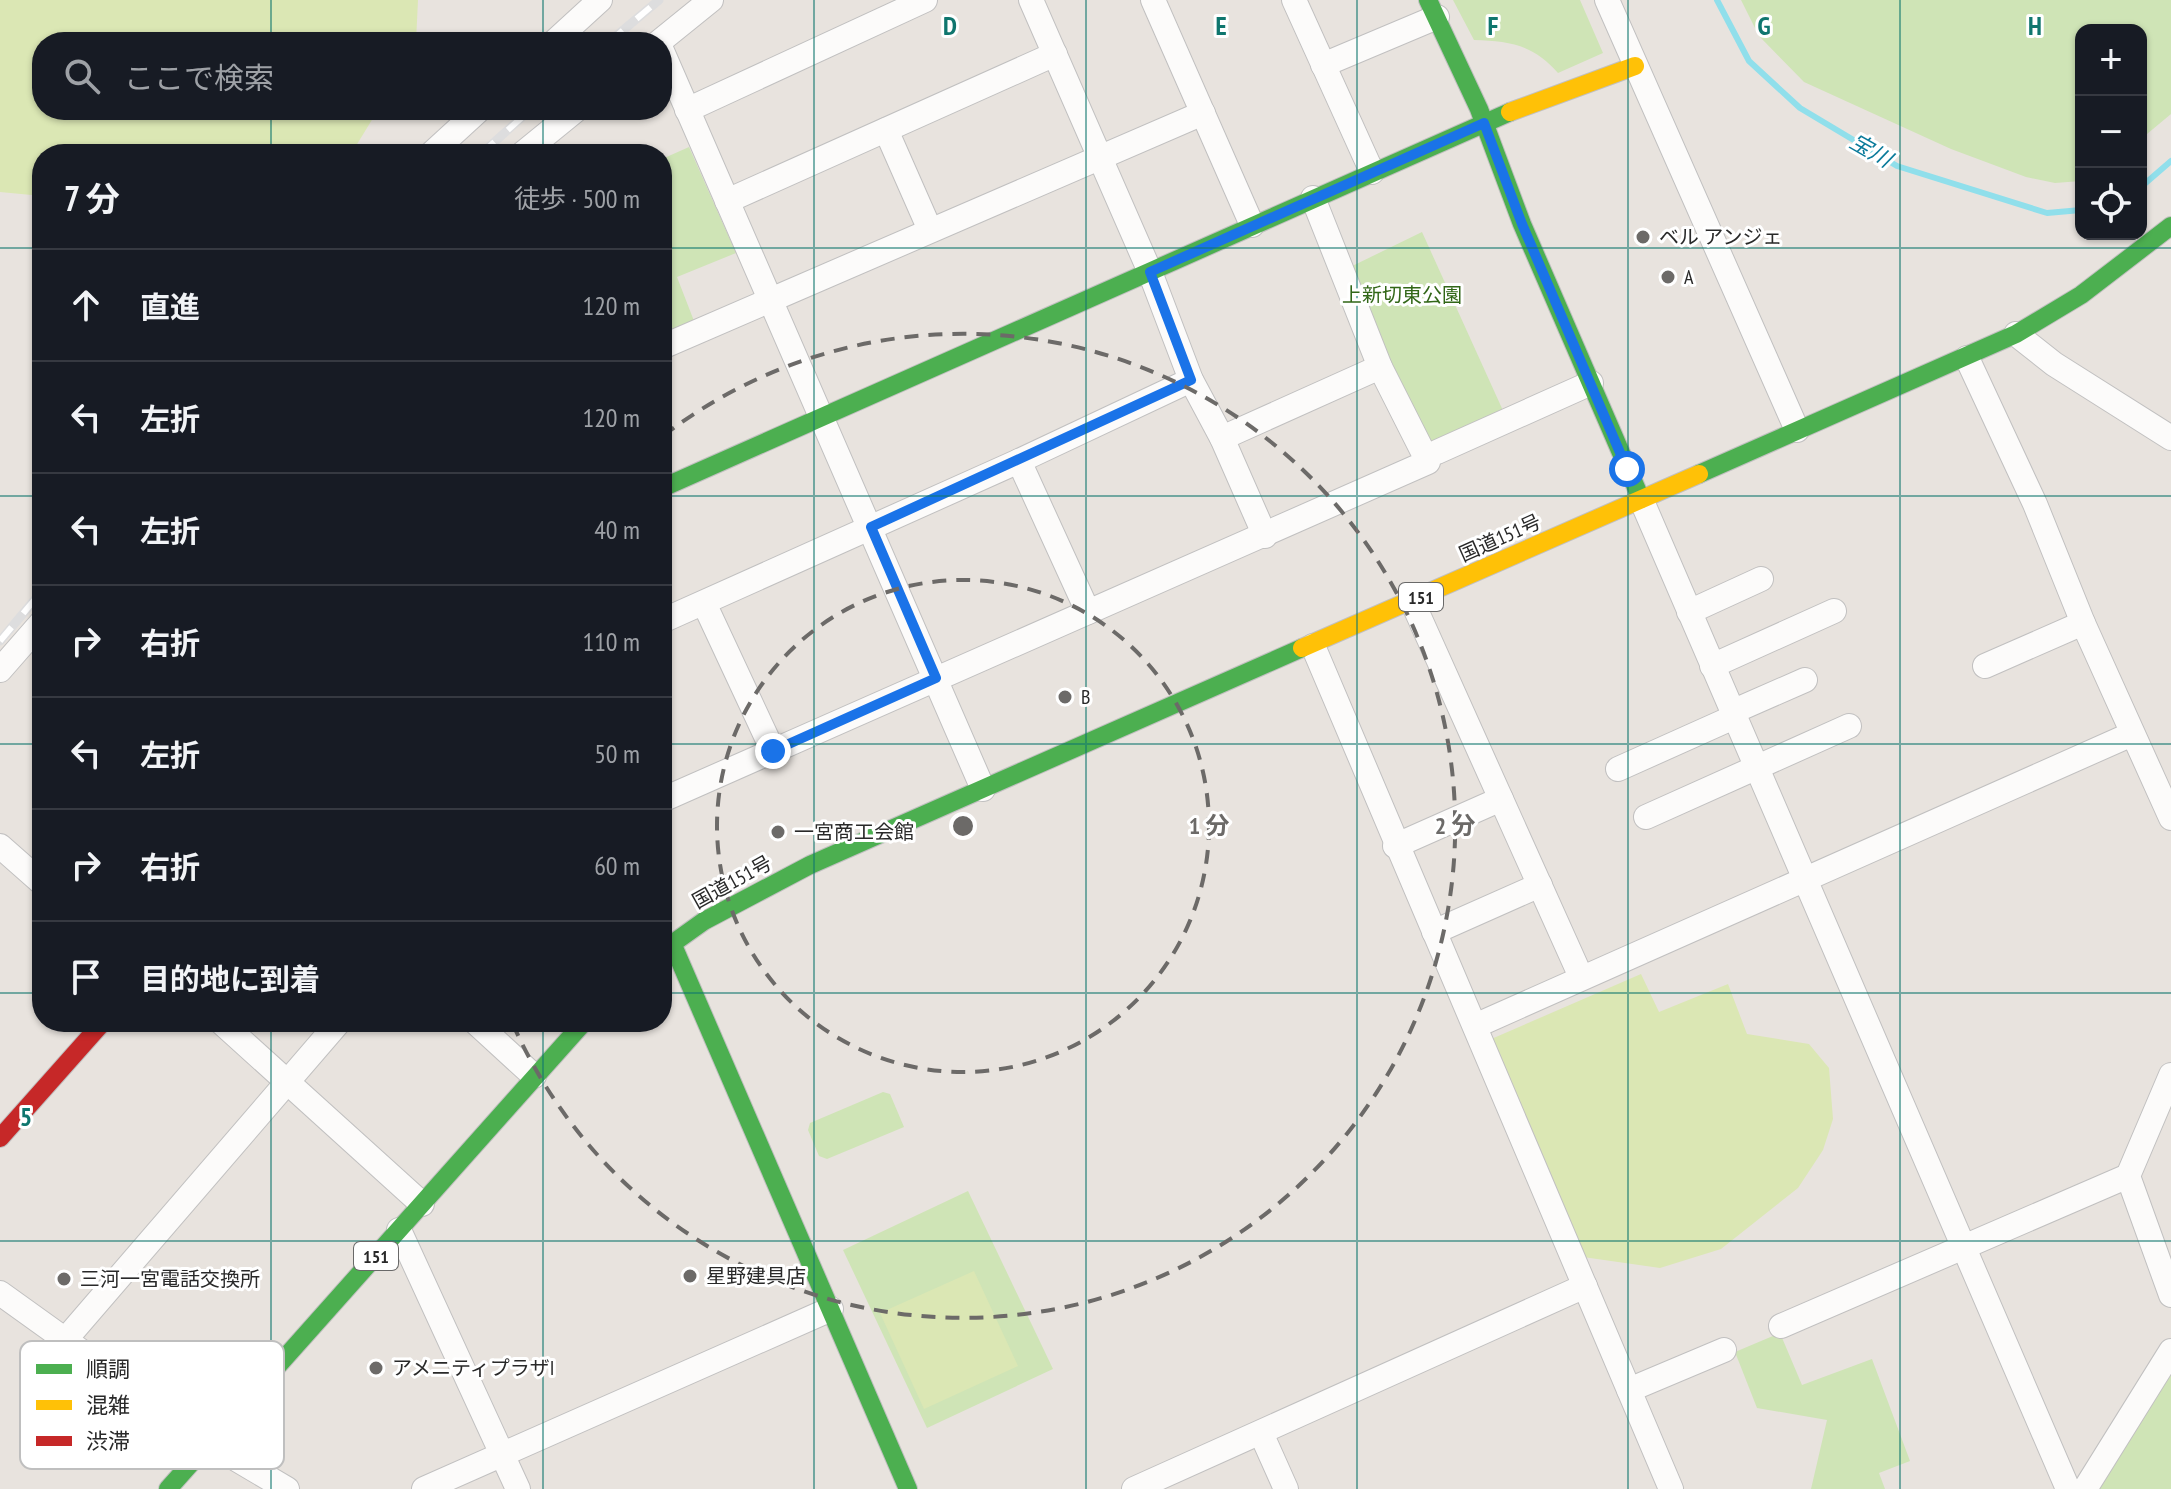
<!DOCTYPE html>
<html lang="ja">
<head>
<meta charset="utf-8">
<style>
  body { margin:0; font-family:"PT Sans Narrow","Noto Sans JP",sans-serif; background:#20242c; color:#f1f3f6 }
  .controls { position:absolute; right:24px; top:24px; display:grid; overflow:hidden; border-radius:16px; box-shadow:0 2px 6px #0004 }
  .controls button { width:72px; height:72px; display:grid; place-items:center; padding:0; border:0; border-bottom:2px solid #363941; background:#171b24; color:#f1f3f6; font:40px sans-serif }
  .stop { position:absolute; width:24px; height:24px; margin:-18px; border:6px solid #1a73e8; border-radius:50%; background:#fff }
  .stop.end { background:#1a73e8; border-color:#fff; box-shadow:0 2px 8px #0008 }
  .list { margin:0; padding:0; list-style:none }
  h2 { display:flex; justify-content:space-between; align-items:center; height:104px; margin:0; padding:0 32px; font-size:34px }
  h2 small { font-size:26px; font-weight:400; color:#9ea1a6 }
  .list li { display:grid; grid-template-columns:52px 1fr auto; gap:24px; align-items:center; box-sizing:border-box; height:112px; padding:0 32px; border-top:2px solid #363941 }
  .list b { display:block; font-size:30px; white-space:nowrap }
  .list em { font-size:26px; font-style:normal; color:#9ea1a6 }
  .icon { flex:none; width:44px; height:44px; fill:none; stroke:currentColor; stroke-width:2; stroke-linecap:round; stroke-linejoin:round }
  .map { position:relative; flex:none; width:2171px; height:1489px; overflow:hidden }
  .search { position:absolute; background:#171b24; box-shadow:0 2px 6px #0004; left:32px; top:32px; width:640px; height:88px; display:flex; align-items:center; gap:20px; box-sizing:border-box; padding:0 28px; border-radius:32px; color:#9ea1a6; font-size:30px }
  .panel { position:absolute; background:#171b24; box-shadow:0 2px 6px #0004; left:32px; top:144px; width:640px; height:888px; border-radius:32px }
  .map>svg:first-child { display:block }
  .green { fill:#cfe4b6 }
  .pitch { fill:#dbe7b4 }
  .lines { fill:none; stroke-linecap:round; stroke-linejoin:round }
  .stream { stroke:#90dfeb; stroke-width:6 }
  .street-casing { stroke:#c1c0c0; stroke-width:26 }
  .fast-casing { stroke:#c1c0c0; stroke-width:20 }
  .slow-casing { stroke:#c1c0c0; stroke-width:20 }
  .jam-casing { stroke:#c1c0c0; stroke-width:20 }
  .street { stroke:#fcfbfa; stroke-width:24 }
  .fast { stroke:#4caf50; stroke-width:18 }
  .slow { stroke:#ffc107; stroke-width:18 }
  .jam { stroke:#c62828; stroke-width:18 }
  .rail-casing { stroke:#ddddde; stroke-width:9 }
  .rail { stroke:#fff; stroke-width:6; stroke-dasharray:18; stroke-linecap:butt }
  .route { stroke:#1a73e8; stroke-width:10 }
  .grid { fill:none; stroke:#0f766e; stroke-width:2; stroke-opacity:0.55 }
  .ring { fill:none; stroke:#6c6a68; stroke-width:4; stroke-dasharray:14 10 }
  .poi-dot { fill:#6c6a68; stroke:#fff; stroke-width:3 }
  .labels { text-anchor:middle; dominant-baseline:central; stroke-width:6; stroke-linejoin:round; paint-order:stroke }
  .shield { fill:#fff; stroke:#696969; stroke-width:2 }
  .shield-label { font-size:18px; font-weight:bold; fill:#292929 }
  .poi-label { font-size:20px; fill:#292929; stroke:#fff; text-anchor:start }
  .park-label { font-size:20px; fill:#326718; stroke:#fff }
  .street-label { font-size:20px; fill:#292929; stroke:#fff }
  .water-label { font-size:22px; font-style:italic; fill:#0b7b9b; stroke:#fff }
  .key { fill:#fff; stroke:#bfbfbf; stroke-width:2 }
  .key-label { font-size:22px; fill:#292929 }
  .grid-label { font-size:26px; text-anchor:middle; font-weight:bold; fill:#0f766e; stroke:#fff; stroke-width:6; stroke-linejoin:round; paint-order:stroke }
  .centre { fill:#6c6a68; stroke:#fff; stroke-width:4 }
  .ring-label { font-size:24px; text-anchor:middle; font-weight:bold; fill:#6c6a68; stroke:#fff; stroke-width:6; stroke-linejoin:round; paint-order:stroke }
</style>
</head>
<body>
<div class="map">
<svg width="2171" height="1489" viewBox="0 0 2171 1489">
  <rect width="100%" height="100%" fill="#e8e3de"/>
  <g class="green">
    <path d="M1453,0H1580L1603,53L1558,73C1534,45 1510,41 1474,40Z"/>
    <polygon points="1741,0 2171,0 2171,114 2141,139 2141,30 2081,30 2081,181 2055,183 2026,177 1951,149 1804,82 1759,36"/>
    <polygon points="689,147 736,253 677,277 694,321 662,334 662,159"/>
    <polygon points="1422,232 1505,415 1426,447 1342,271"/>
    <polygon points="883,1092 890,1094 904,1127 827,1159 819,1156 808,1130 810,1123"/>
    <polygon points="968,1191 1053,1369 927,1428 843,1250"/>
    <polygon points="1780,1333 1802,1385 1872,1359 1910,1461 1879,1473 1885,1489 1811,1489 1827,1420 1757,1408 1735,1352"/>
    <polygon points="2171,1366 2171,1489 2093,1489"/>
  </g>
  <g class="pitch">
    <polygon points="0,0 418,0 416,42 42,42 42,110 378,110 351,154 42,154 42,196 0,192"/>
    <polygon points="1641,974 1659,1012 1728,984 1747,1034 1809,1044 1829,1068 1833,1119 1823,1150 1798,1188 1721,1249 1660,1268 1583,1257 1489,1040"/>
    <polygon points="974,1271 1018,1366 924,1409 880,1313"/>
  </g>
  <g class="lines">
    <g class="stream">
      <polyline points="1717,0 1749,61 1800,108 1897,166 2047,213 2081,210"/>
      <polyline points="2141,187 2171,161"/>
    </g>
    <defs>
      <g id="street">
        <polyline points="1031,0 1150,272 1191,380 1222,438 1265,536"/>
        <polyline points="1153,0 1252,225"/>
        <polyline points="1294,0 1372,172"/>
        <polyline points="1607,0 1797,430"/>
        <polyline points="554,42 600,0"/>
        <polyline points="659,42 711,0"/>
        <polyline points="662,51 983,789"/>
        <polyline points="1323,65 1437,17"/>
        <polyline points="687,110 925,0"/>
        <polyline points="886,130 930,230"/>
        <polyline points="431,154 479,110"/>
        <polyline points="522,154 576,110"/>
        <polyline points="727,201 1055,54"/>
        <polyline points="2016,334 2054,364 2171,438"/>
        <polyline points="662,347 1203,113"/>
        <polyline points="1967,358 2035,504 2083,623 2171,818"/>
        <polyline points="1222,438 1380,367"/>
        <polyline points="1437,452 1591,383"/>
        <polyline points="1019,461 1088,612"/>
        <polyline points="1641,499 2068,1489"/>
        <polyline points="1412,601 1581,977"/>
        <polyline points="704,603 773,751"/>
        <polyline points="1689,612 1761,579"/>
        <polyline points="662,621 1019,461 1191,380"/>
        <polyline points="1313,646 1671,1489"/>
        <polyline points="1712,666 1834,611"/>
        <polyline points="1985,666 2083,623"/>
        <polyline points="0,670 42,622"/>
        <polyline points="1732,712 1805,680"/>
        <polyline points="1618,769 1734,717"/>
        <polyline points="662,800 1428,462 1380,367 1313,198"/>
        <polyline points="1646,817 1849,726"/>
        <polyline points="0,846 42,883"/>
        <polyline points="1395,846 1501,799"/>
        <polyline points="1434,932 1540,885"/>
        <polyline points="221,1022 422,1204"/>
        <polyline points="475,1022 534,1076"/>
        <polyline points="1475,1026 2132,734"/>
        <polyline points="2128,1176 2171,1295"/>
        <polyline points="399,1230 518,1489"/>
        <polyline points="0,1293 209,1443 287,1489"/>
        <polyline points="1781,1326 2128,1176 2171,1075"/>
        <polyline points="65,1340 339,1022"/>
        <polyline points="1629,1390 1724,1350"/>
        <polyline points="1261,1433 1286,1489"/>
        <polyline points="424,1489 831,1309"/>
        <polyline points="1134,1489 1585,1286"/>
        <polyline points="2085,1489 2171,1351"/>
      </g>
      <g id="fast">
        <polyline points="1428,0 1479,109 1522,224 1641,499"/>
        <polyline points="1699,474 2016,334 2081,295 2171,226"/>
        <polyline points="662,488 1510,112"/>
        <polyline points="672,943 908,1489"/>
        <polyline points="662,951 704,921 810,865 1302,648"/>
        <polyline points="168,1489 584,1022"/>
      </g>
      <g id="slow">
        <polyline points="1510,112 1635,66"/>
        <polyline points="1302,648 1699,474"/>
      </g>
      <polyline id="jam" points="0,1138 103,1022"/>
    </defs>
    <use href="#street" class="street-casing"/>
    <use href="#fast" class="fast-casing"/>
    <use href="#slow" class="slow-casing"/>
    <use href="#jam" class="jam-casing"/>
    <use href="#street" class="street"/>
    <use href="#fast" class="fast"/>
    <use href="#slow" class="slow"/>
    <use href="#jam" class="jam"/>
    <defs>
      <g id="rail">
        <polyline points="609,42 659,0"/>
        <polyline points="481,154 530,110"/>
        <polyline points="0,641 42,591"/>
      </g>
    </defs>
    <use href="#rail" class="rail-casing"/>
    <use href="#rail" class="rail"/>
  </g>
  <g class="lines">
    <polyline class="route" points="773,751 936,678 871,527 1191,380 1150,272 1484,123 1522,224 1627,469"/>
  </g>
  <path class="grid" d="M271,0V42M543,0V42M814,0V1489M1086,0V1489M1357,0V1489M1628,0V1489M1900,0V1489M271,110V154M543,110V154M0,248H42M662,248H2171M0,496H42M662,496H2171M0,744H42M662,744H2171M0,993H42M662,993H2171M271,1022V1489M543,1022V1489M0,1241H2171"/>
  <g class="ring">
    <circle cx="963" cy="826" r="246"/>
    <path d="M663 436A492 492 0 1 1 512 1022"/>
  </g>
  <g class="poi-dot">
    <circle cx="1643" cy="237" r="8"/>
    <circle cx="1668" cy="277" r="8"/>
    <circle cx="1065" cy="697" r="8"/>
    <circle cx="778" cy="832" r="8"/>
    <circle cx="690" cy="1276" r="8"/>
    <circle cx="64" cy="1279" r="8"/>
    <circle cx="376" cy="1368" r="8"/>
  </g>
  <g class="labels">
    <g class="shield">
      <rect x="1399" y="583" width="44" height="28" rx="6"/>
      <rect x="354" y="1242" width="44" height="28" rx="6"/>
    </g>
    <g class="shield-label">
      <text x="1421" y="597">151</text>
      <text x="376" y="1256">151</text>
    </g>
    <g class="poi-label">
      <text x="1659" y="237">ベル アンジェ</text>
      <text x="1684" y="277">A</text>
      <text x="1081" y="697">B</text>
      <text x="794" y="832">一宮商工会館</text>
      <text x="706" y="1276">星野建具店</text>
      <text x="80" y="1279">三河一宮電話交換所</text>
      <text x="392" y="1368">アメニティプラザI</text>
    </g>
    <g class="park-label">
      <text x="1402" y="295">上新切東公園</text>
    </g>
    <g class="street-label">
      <text transform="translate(1500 538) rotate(-24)">国道151号</text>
      <text transform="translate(732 882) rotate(-29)">国道151号</text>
    </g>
    <g class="water-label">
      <text transform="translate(1871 150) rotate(30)">宝川</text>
    </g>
  </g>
  <rect x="20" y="1341" width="264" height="128" rx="12" class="key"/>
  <rect x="36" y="1364" width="36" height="10" fill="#4caf50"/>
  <rect x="36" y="1400" width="36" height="10" fill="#ffc107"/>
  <rect x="36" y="1436" width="36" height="10" fill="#c62828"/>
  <g class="key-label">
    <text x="86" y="1377">順調</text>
    <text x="86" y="1413">混雑</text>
    <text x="86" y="1449">渋滞</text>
  </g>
  <g class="grid-label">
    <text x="950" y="35">D</text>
    <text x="1221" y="35">E</text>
    <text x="1493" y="35">F</text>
    <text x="1764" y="35">G</text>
    <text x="2035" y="35">H</text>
    <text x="26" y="1126">5</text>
  </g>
  <circle cx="963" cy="826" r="12" class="centre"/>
  <g class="ring-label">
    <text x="1209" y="834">1 分</text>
    <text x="1455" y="834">2 分</text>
  </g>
</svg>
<div class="controls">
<button>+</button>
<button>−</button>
<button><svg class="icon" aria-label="locate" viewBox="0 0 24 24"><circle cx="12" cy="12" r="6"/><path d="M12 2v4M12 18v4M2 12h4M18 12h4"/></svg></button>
</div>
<div class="stop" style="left:1627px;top:469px"></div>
<div class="stop end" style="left:773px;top:751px"></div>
<div class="search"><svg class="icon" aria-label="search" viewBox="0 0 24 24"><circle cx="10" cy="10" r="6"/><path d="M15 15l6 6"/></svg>ここで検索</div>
<section class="panel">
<h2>7 分<small>徒歩 · 500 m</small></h2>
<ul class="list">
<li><svg class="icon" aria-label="ahead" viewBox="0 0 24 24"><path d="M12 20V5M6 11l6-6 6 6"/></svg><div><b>直進</b></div><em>120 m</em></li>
<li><svg class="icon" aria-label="left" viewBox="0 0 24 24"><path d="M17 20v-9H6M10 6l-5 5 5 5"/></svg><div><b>左折</b></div><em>120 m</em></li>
<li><svg class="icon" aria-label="left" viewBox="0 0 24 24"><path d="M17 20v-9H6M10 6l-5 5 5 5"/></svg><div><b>左折</b></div><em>40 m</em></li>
<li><svg class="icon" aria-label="right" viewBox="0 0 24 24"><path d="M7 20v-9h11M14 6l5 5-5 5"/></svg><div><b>右折</b></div><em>110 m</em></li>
<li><svg class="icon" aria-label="left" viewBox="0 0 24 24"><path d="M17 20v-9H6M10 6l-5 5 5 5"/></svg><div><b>左折</b></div><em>50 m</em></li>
<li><svg class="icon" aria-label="right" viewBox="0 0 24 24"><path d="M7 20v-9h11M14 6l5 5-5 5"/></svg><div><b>右折</b></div><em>60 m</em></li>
<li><svg class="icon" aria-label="arrive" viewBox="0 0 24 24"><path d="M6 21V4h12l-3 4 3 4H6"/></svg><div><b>目的地に到着</b></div></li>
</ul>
</section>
</div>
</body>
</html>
